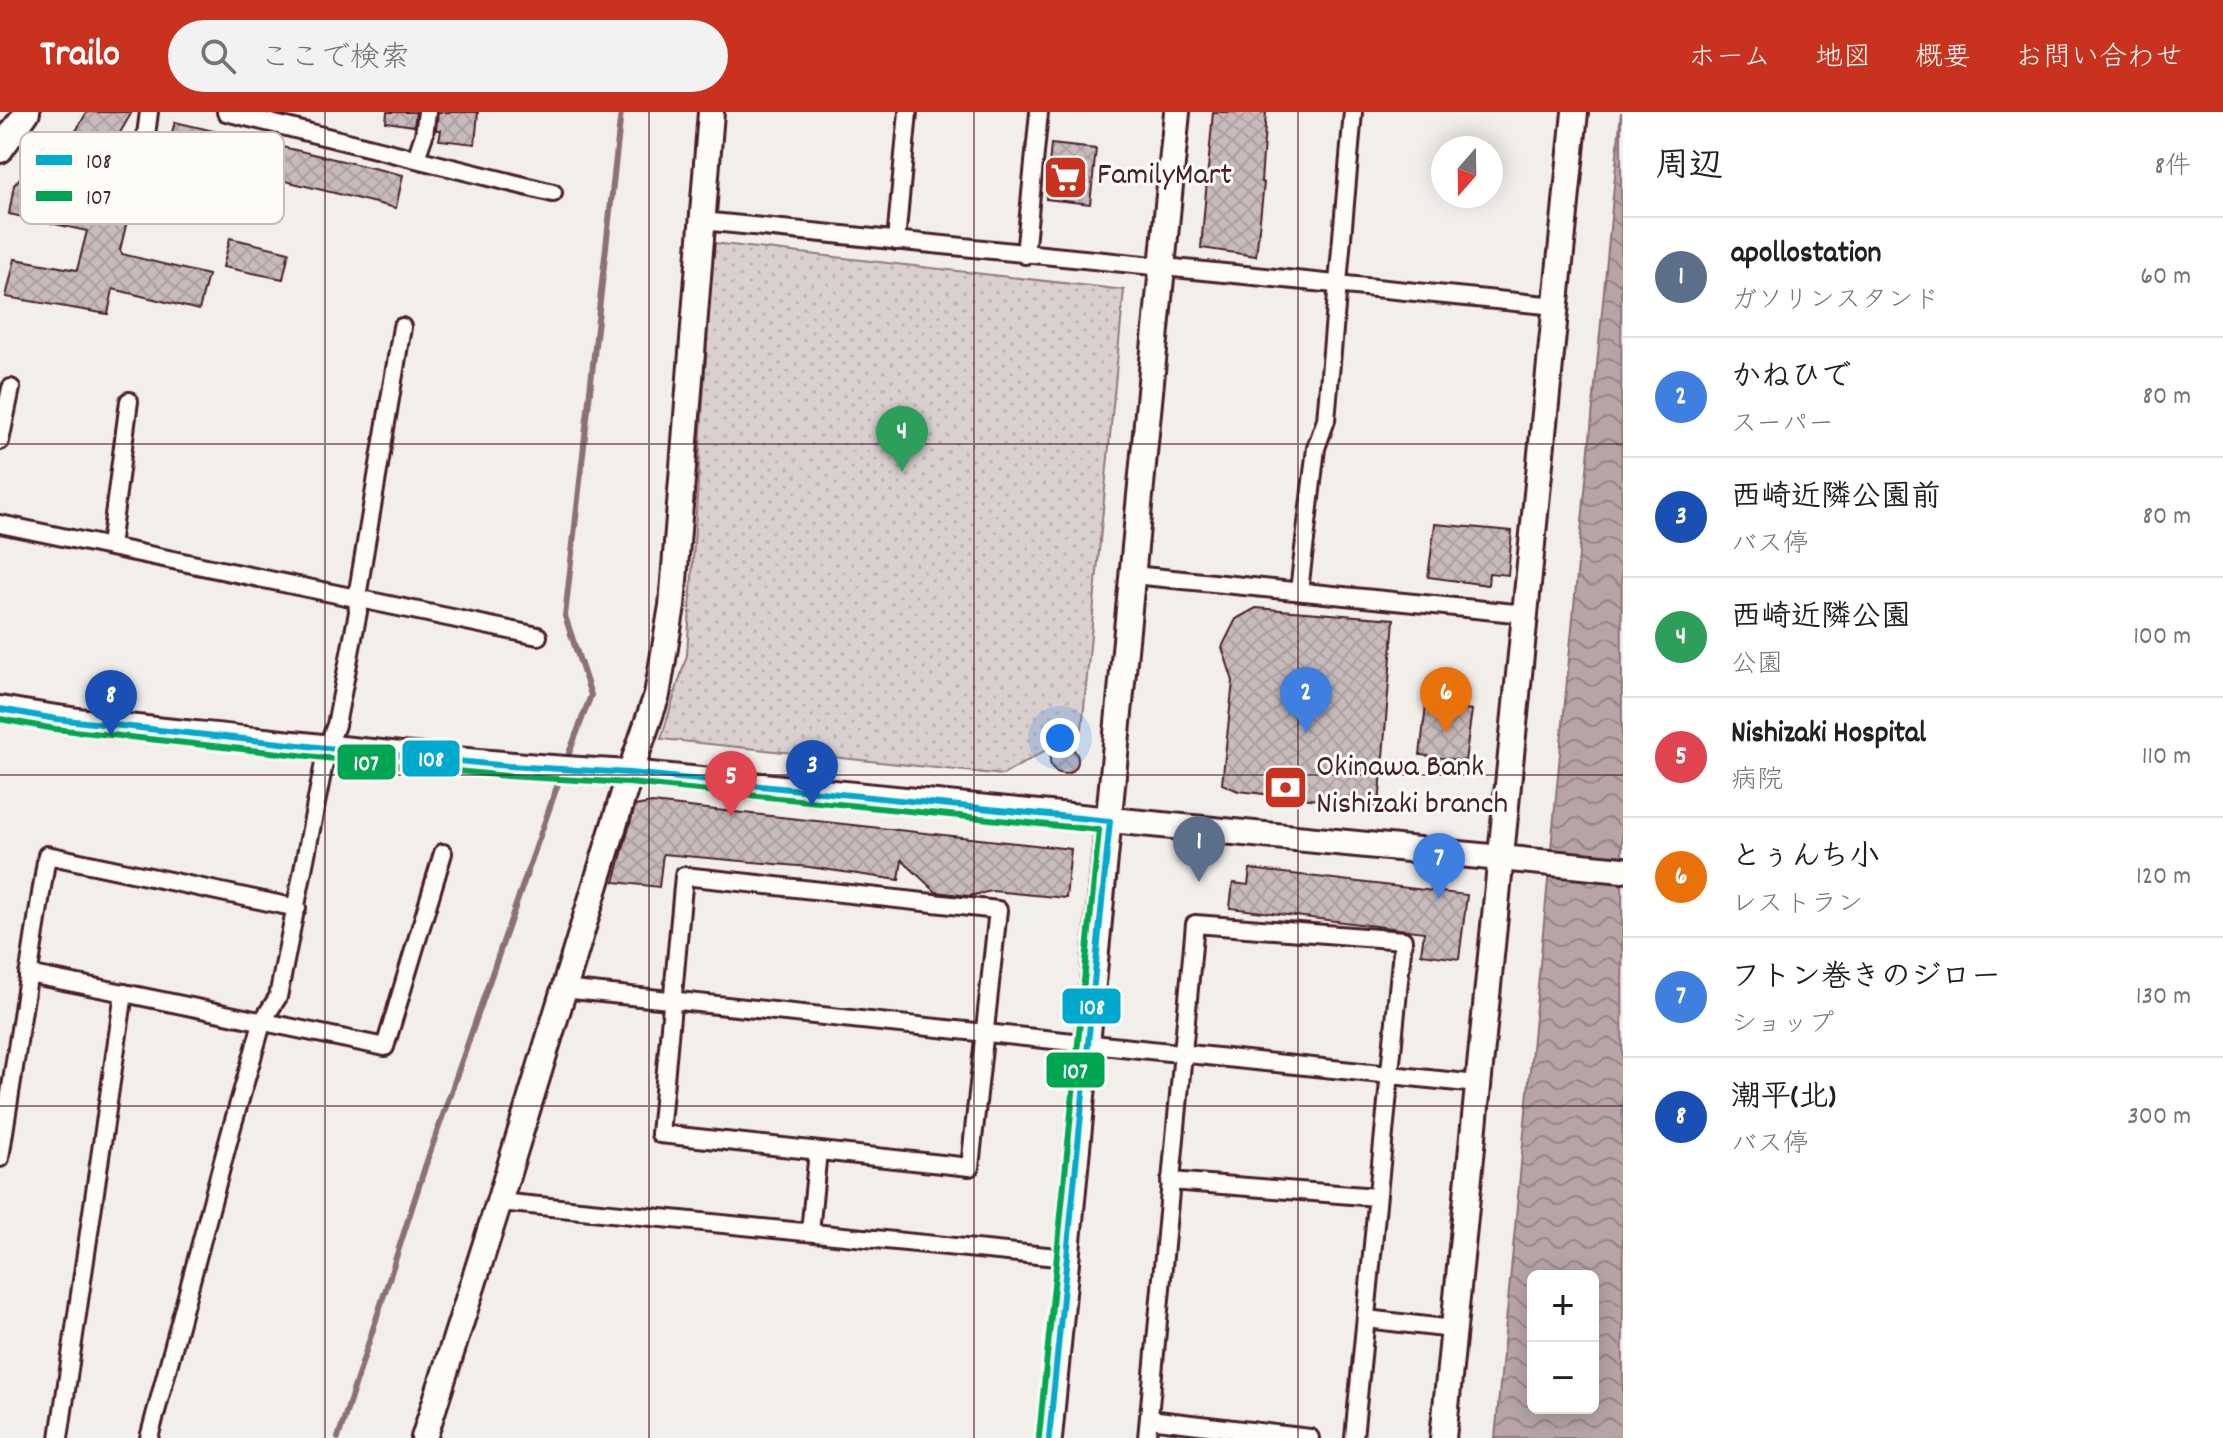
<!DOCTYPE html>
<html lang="ja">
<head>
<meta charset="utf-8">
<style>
  body { margin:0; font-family:Dekko,"Klee One",sans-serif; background:#f2f2f2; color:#202124 }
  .controls { position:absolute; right:24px; bottom:24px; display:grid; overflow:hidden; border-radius:12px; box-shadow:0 4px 20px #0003 }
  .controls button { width:72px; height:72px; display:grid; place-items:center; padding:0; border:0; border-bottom:2px solid #e0e0e0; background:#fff; color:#202124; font:40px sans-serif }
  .compass { position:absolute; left:1431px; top:24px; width:72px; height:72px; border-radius:50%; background:#fff; box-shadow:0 4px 20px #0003; rotate:200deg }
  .you { position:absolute; left:1060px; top:626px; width:28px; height:28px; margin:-20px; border:6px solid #fff; border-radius:50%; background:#1a73e8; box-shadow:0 0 0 12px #1a73e833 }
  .badge { display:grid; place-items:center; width:52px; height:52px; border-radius:50%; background:#c8321e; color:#fff; font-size:26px; font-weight:700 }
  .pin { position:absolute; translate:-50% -66px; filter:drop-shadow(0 2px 4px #0008) }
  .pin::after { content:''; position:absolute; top:42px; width:28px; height:24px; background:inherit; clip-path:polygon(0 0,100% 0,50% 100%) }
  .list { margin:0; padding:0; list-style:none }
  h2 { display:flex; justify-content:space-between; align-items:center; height:104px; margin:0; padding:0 32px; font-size:34px }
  h2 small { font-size:26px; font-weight:400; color:#757577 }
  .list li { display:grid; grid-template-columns:52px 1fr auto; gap:24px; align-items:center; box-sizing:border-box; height:120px; padding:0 32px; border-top:2px solid #e0e0e0 }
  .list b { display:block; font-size:30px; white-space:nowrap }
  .list p { margin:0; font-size:26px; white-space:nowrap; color:#757577 }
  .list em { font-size:26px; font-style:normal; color:#757577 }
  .icon { flex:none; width:44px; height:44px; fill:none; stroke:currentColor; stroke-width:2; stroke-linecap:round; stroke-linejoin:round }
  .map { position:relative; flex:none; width:1623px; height:1326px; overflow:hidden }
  header { display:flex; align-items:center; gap:48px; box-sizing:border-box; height:112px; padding:0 40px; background:#c8321e; color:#fff }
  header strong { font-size:38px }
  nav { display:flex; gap:44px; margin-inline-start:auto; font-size:28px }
  .search { width:560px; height:72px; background:#f2f2f2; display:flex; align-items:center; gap:20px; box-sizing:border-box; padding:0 28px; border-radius:44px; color:#757577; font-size:30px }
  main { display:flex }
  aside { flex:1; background:#fff }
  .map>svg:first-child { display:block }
  .green { fill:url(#green-dots); stroke:#92787d; stroke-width:2 }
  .water { fill:url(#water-waves); stroke:#8b6f75; stroke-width:2; fill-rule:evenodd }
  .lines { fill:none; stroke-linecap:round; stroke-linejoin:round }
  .stream { stroke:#8b6f75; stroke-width:6 }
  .building { fill:url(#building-cross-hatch); stroke:#4a1f2b; stroke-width:2 }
  .street-casing { stroke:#4a1f2b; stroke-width:22 }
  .secondary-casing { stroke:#4a1f2b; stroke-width:30 }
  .street { stroke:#fdfcf7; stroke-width:16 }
  .secondary { stroke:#fdfcf7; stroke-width:24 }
  .bus-1-casing { stroke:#fdfcf7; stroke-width:12 }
  .bus-2-casing { stroke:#fdfcf7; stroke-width:12 }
  .bus-1 { stroke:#00a9ce; stroke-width:6 }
  .bus-2 { stroke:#00a651; stroke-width:6 }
  .grid { fill:none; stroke:#4a1f2b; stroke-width:2; stroke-opacity:0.55 }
  .labels { text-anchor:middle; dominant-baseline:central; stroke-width:6; stroke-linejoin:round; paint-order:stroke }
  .poi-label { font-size:32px; fill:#4a1f2b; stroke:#fdfcf7; text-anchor:start }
  .key { fill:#fdfcf7; stroke:#c7baba; stroke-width:2 }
  .key-label { font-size:22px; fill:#4a1f2b }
  .line-badge { stroke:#fdfcf7; stroke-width:3 }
  .badge-label { font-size:22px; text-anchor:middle; font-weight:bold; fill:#fff }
</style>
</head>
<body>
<header>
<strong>Trailo</strong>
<div class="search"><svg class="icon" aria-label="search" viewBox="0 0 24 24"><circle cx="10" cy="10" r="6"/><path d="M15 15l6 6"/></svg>ここで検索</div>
<nav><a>ホーム</a><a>地図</a><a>概要</a><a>お問い合わせ</a></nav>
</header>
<main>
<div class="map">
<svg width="1623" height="1326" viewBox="0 0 1623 1326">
  <defs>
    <pattern id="green-dots" width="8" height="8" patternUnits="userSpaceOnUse" patternTransform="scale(2)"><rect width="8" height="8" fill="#d9d0cf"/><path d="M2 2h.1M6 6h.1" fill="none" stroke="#bcb2b2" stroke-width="1.8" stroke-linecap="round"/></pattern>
    <pattern id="water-waves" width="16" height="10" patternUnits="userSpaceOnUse" patternTransform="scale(2)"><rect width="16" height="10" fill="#b7a5a6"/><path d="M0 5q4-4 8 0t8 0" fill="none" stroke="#978687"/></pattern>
    <pattern id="building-cross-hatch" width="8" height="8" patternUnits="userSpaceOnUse" patternTransform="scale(2)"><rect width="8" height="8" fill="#c8bbbb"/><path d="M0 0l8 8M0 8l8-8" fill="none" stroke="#ada0a1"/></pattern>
  </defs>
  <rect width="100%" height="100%" fill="#f2efeb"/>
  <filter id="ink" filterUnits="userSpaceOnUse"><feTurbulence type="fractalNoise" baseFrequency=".0125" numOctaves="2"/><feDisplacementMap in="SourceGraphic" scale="16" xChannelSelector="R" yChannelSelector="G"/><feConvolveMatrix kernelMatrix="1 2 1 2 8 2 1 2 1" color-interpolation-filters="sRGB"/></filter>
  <g filter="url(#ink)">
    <polygon class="green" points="713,131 1124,178 1082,617 1003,663 661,627 687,543"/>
    <path class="water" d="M1621,0L1623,1326H1495ZM1533,1164H1593V1296H1533Z"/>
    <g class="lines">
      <g class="stream">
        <polyline points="565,652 591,583 565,504 621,0"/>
        <polyline points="338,1326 426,1052 561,663"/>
      </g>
    </g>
    <g class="building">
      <polygon points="87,0 132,0 104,48 66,36"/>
      <polygon points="387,0 416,0 414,14 386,10"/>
      <polygon points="438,0 478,0 475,32 439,28 441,18 436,18"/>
      <polygon points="1213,0 1266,0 1261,70 1264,71 1256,144 1201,136"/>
      <polygon points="175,10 403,63 396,96 166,40"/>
      <polygon points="1051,32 1096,37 1090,92 1046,87"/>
      <polygon points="40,43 32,97 44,76 87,84 95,53 118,63 108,88 131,93 120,138 122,142 208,163 199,198 113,177 108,202 6,185 15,147 77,158 87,119 9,102 14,73"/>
      <polygon points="230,126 289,140 283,167 223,155"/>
      <polygon points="1435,412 1512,419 1508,463 1489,461 1488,473 1428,465"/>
      <polygon points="1256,496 1394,507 1379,695 1238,679 1222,672 1233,569 1222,535 1236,507"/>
      <polygon points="1426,593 1472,598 1465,649 1420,643"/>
      <circle cx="1064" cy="648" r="14"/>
      <polygon points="652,691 1071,737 1066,786 992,779 969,784 936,780 902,748 899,768 809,755 663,742 659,775 614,770 635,694"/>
      <polygon points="1250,757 1467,783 1459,847 1421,842 1424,820 1230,796 1233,771 1248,773"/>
    </g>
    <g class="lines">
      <defs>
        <g id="street">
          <polyline points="226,0 553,81"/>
          <polyline points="416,46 424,23 427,0"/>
          <polyline points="141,62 149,0"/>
          <polyline points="702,109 1556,194"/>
          <polyline points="896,129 908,0"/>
          <polyline points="1025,143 1039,0"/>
          <polyline points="0,329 11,276"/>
          <polyline points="0,412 538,524"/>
          <polyline points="110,434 129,289"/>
          <polyline points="1133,463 1525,502"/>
          <polyline points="1299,479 1316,336 1326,308 1353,0"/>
          <polygon points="684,764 998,798 970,1055 660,1022"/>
          <polyline points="28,862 124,881"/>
          <polyline points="563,877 1477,972"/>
          <polyline points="0,1046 47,743 297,796"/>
          <polyline points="1170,1069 1377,1085"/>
          <polyline points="499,1090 1067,1146"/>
          <polyline points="810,1120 818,1039"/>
          <polyline points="1366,1207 1453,1217"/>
          <polyline points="1149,1307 1310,1326"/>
          <polyline points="59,1326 124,881 385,935 443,741"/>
          <polyline points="149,1326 232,1015 263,908 278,885 327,636 336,613 358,500 357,485 402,215"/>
          <polyline points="1147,1326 1195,812 1403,828 1354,1326"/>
        </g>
        <g id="secondary">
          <polyline points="0,38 27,0"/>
          <path d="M0,597C84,612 169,619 254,628C379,641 504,654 630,661L1623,758"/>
          <polyline points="424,1326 499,1090 630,661 657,583 672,494 711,0"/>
          <polyline points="1049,1326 1177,0"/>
          <polyline points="1443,1326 1575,0"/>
        </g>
      </defs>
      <use href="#street" class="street-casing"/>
      <use href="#secondary" class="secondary-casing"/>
      <use href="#street" class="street"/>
      <use href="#secondary" class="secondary"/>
      <defs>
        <polyline id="bus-1" points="0,597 56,607 327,636 508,654 630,661 1110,709 1049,1326"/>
        <polyline id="bus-2" points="0,607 55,617 326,646 507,664 629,671 1099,718 1039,1325"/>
      </defs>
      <use href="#bus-1" class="bus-1-casing"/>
      <use href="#bus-2" class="bus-2-casing"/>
      <use href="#bus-1" class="bus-1"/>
      <use href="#bus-2" class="bus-2"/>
    </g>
  </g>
  <path class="grid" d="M325,0V1326M649,0V1326M974,0V1326M1298,0V1326M0,332H1623M0,663H1623M0,994H1623"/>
  <defs>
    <symbol id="supermarket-square" viewBox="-11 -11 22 22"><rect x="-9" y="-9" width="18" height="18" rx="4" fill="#c8321e" stroke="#fdfcf7"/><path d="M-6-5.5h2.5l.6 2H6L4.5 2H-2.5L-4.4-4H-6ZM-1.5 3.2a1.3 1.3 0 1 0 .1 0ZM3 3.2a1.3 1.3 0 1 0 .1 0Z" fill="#fff"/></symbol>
    <symbol id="bank-square" viewBox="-11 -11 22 22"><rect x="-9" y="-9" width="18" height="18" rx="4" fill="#c8321e" stroke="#fdfcf7"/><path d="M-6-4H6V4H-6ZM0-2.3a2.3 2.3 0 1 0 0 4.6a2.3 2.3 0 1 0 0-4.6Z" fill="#fff"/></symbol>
  </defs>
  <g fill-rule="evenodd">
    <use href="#supermarket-square" x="1040" y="40" width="51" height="51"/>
    <use href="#bank-square" x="1260" y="650" width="51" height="51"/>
  </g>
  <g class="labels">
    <g class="poi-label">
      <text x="1097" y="65">FamilyMart</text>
      <text x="1316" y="657">Okinawa Bank<tspan x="1316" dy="37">Nishizaki branch</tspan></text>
    </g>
  </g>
  <rect x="20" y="20" width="264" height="92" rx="12" class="key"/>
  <rect x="36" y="43" width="36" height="10" fill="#00a9ce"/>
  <rect x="36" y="79" width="36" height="10" fill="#00a651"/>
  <g class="key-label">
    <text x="86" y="56">108</text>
    <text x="86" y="92">107</text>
  </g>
  <g class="line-badge">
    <rect x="401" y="627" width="60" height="39" rx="8" fill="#00a9ce"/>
    <rect x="336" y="631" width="61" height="38" rx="8" fill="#00a651"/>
    <rect x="1061" y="875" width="61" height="38" rx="8" fill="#00a9ce"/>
    <rect x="1045" y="939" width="61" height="38" rx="8" fill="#00a651"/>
  </g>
  <g class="badge-label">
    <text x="431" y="654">108</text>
    <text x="366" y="658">107</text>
    <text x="1092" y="902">108</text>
    <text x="1075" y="966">107</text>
  </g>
</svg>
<div class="controls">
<button>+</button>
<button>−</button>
</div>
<svg class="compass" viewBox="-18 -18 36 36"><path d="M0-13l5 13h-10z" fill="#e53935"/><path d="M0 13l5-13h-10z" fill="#757577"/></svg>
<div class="you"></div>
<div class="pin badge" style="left:1199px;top:770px;background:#5c6f8a">1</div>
<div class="pin badge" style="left:1306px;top:621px;background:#3f7fe0">2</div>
<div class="pin badge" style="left:812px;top:694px;background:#1a4fb4">3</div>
<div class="pin badge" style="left:902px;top:360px;background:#2e9e5b">4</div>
<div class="pin badge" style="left:731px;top:705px;background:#e0444e">5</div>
<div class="pin badge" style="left:1446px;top:621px;background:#e8710a">6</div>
<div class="pin badge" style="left:1439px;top:787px;background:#3f7fe0">7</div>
<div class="pin badge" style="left:111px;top:624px;background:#1a4fb4">8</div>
</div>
<aside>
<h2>周辺<small>8件</small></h2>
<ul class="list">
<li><span class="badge" style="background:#5c6f8a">1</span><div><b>apollostation</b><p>ガソリンスタンド</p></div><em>60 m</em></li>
<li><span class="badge" style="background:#3f7fe0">2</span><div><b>かねひで</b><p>スーパー</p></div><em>80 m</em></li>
<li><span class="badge" style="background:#1a4fb4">3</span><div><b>西崎近隣公園前</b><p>バス停</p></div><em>80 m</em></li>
<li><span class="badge" style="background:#2e9e5b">4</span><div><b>西崎近隣公園</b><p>公園</p></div><em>100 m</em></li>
<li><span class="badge" style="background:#e0444e">5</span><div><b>Nishizaki Hospital</b><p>病院</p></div><em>110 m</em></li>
<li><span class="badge" style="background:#e8710a">6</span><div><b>とぅんち小</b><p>レストラン</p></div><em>120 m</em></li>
<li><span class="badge" style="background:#3f7fe0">7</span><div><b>フトン巻きのジロー</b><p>ショップ</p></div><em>130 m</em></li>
<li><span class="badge" style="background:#1a4fb4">8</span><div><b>潮平(北)</b><p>バス停</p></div><em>300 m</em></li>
</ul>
</aside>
</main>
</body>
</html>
